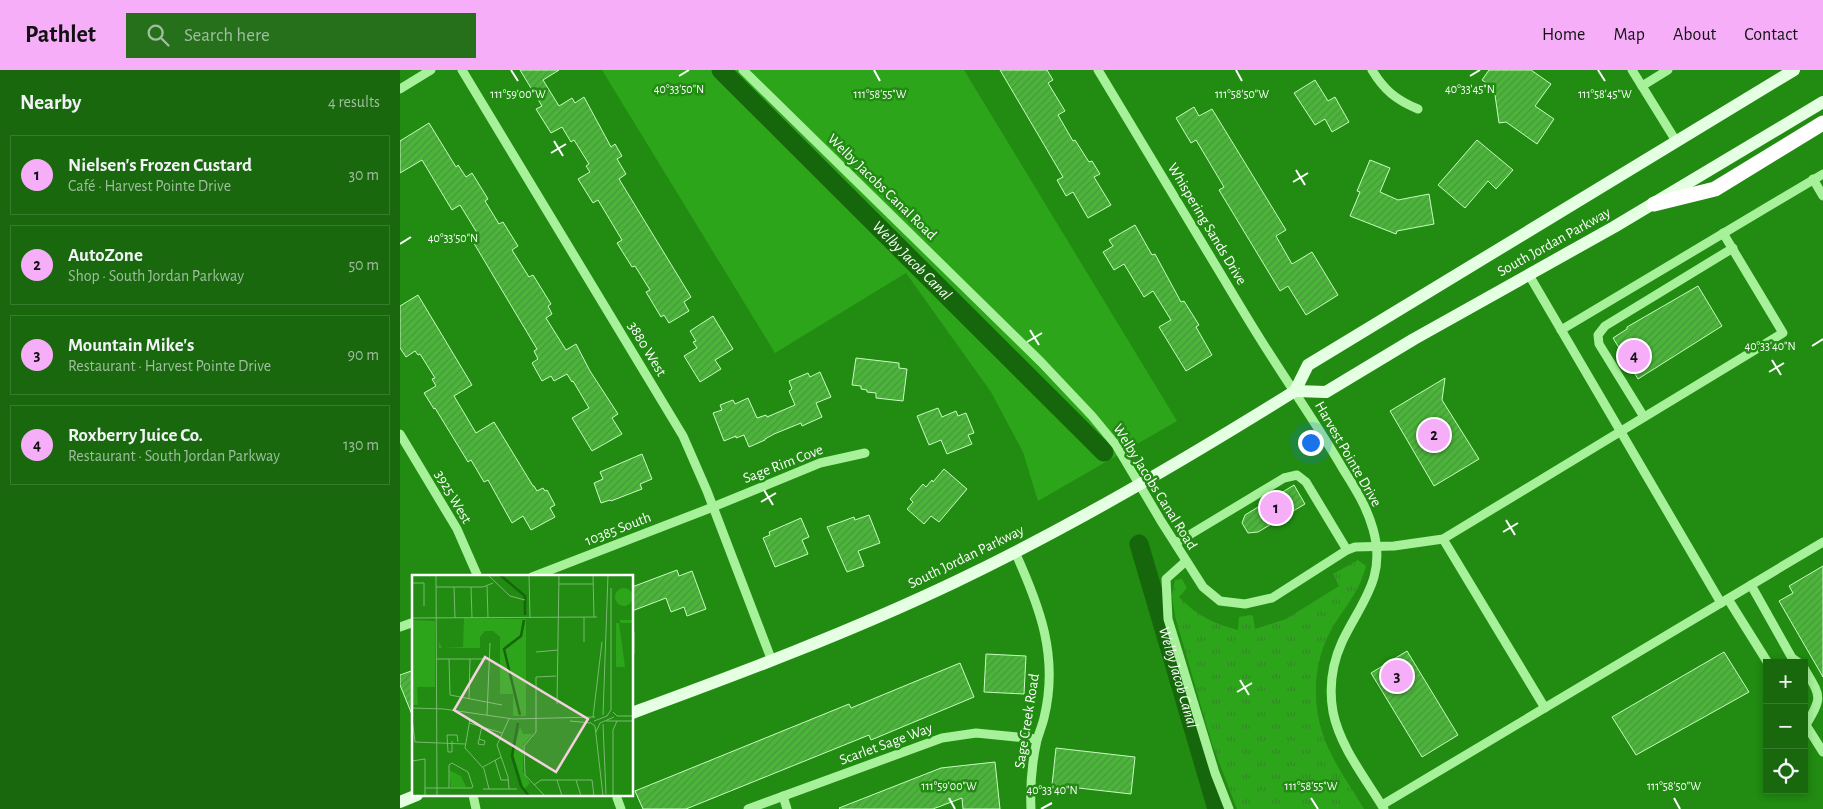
<!DOCTYPE html>
<html lang="en">
<head>
<meta charset="utf-8">
<style>
  body { margin:0; font-family:"Alegreya Sans",sans-serif; background:#26701c; color:#f1f3f6 }
  .controls { position:absolute; right:15px; bottom:15px; display:grid; overflow:hidden; border-radius:0px; box-shadow:0 2px 8px #0003 }
  .controls button { width:45px; height:45px; display:grid; place-items:center; padding:0; border:0; border-bottom:1px solid #377b2e; background:#19680e; color:#f1f3f6; font:25px sans-serif }
  .you { position:absolute; left:910px; top:372px; width:18px; height:18px; margin:-12px; border:4px solid #fff; border-radius:50%; background:#1a73e8; box-shadow:0 0 0 8px #1a73e833 }
  .badge { display:grid; place-items:center; width:32px; height:32px; border-radius:50%; background:#f7aef9; color:#111; font-size:16px; font-weight:700 }
  .pin { position:absolute; translate:-50% -50%; border:2px solid #fff; box-shadow:0 1px 5px #0006 }
  .list { margin:0; padding:0; list-style:none }
  h2 { display:flex; justify-content:space-between; align-items:center; height:65px; margin:0; padding:0 20px; font-size:21px }
  h2 small { font-size:16px; font-weight:400; color:#9fbe9e }
  .list li { display:grid; grid-template-columns:32px 1fr auto; gap:15px; align-items:center; box-sizing:border-box; height:80px; margin:0 10px 10px; padding:0 10px; border:1px solid #377b2e; border-radius:0px }
  .list b { display:block; font-size:19px; white-space:nowrap }
  .list p { margin:0; font-size:16px; white-space:nowrap; color:#9fbe9e }
  .list em { font-size:16px; font-style:normal; color:#9fbe9e }
  .icon { flex:none; width:28px; height:28px; fill:none; stroke:currentColor; stroke-width:2; stroke-linecap:round; stroke-linejoin:round }
  .map { position:relative; flex:none; width:1423px; height:739px; overflow:hidden }
  header { display:flex; align-items:center; gap:30px; box-sizing:border-box; height:70px; padding:0 25px; background:#f7aef9; color:#111 }
  header strong { font-size:24px }
  nav { display:flex; gap:28px; margin-inline-start:auto; font-size:18px }
  .search { width:350px; height:45px; background:#26701c; display:flex; align-items:center; gap:12px; box-sizing:border-box; padding:0 18px; border-radius:0px; color:#9fbe9e; font-size:19px }
  main { display:flex }
  aside { flex:1; background:#19680e }
  .map>svg:first-child { display:block }
  .grass { fill:#2da51a }
  .park { fill:url(#park-tufts) }
  .lines { fill:none; stroke-linecap:round; stroke-linejoin:round }
  .canal { stroke:#16670b; stroke-width:19 }
  .building { fill:url(#building-hatch); stroke:#c8fcc0 }
  .minor { stroke:#a6f199; stroke-width:9 }
  .major { stroke:#e5ffe3; stroke-width:12 }
  .highway { stroke:#fff; stroke-width:15 }
  .ticks { fill:none; stroke:#fff; stroke-width:2 }
  .labels { text-anchor:middle; dominant-baseline:central; stroke-width:5; stroke-linejoin:round; paint-order:stroke }
  .street-label { font-size:15px; fill:#fff; stroke:#218b12 }
  .water-label { font-size:16px; font-style:italic; fill:#fff; stroke:#218b12 }
  .inset-river { fill:none; stroke:#16670b; stroke-width:2.5 }
  .inset-road { fill:none; stroke:#7ab971; stroke-width:1 }
  .view { fill:#f3d1de; fill-opacity:0.15; stroke:#f3d1de; stroke-width:2.5 }
  .inset-edge { fill:none; stroke:#fff; stroke-width:2.5 }
  .ticks-label { font-size:12px; text-anchor:middle; fill:#fff; stroke:#218b12; stroke-width:5; stroke-linejoin:round; paint-order:stroke }
</style>
</head>
<body>
<header>
<strong>Pathlet</strong>
<div class="search"><svg class="icon" aria-label="search" viewBox="0 0 24 24"><circle cx="10" cy="10" r="6"/><path d="M15 15l6 6"/></svg>Search here</div>
<nav><a>Home</a><a>Map</a><a>About</a><a>Contact</a></nav>
</header>
<main>
<aside>
<h2>Nearby<small>4 results</small></h2>
<ul class="list">
<li><span class="badge">1</span><div><b>Nielsen's Frozen Custard</b><p>Café · Harvest Pointe Drive</p></div><em>30 m</em></li>
<li><span class="badge">2</span><div><b>AutoZone</b><p>Shop · South Jordan Parkway</p></div><em>50 m</em></li>
<li><span class="badge">3</span><div><b>Mountain Mike's</b><p>Restaurant · Harvest Pointe Drive</p></div><em>90 m</em></li>
<li><span class="badge">4</span><div><b>Roxberry Juice Co.</b><p>Restaurant · South Jordan Parkway</p></div><em>130 m</em></li>
</ul>
</aside>
<div class="map">
<svg width="1423" height="739" viewBox="0 0 1423 739">
  <defs>
    <pattern id="park-tufts" width="24" height="20" patternUnits="userSpaceOnUse" patternTransform="scale(1.25)"><rect width="24" height="20" fill="#2da51a"/><path d="M3 7l-1-3M5 7V3M7 7l1-3M15 17l-1-3M17 17v-4M19 17l1-3" fill="none" stroke="#38862c"/></pattern>
    <pattern id="building-hatch" width="6" height="6" patternUnits="userSpaceOnUse" patternTransform="scale(1.25)"><rect width="6" height="6" fill="#4bb53a"/><path d="M-1 1l2-2M0 6l6-6M5 7l2-2" fill="none" stroke="#4b963f"/></pattern>
  </defs>
  <rect width="100%" height="100%" fill="#218b12"/>
  <polygon class="grass" points="202,0 564,0 777,351 638,431 623,382 591,322 506,203 375,283"/>
  <path class="park" d="M958,490L966,496C960,522 942,540 930,562C914,592 912,630 922,662C931,690 950,715 964,739H837L812,674L775,546L772,525L775,510L782,509L787,518L779,527C796,545 814,554 838,560L839,547L851,545L853,546L855,559L886,549L939,516L933,504Z"/>
  <g class="lines">
    <g class="canal">
      <path id="s1" d="M321,0L704,382"/>
      <path id="s2" d="M739,474L817,739"/>
    </g>
  </g>
  <g class="building">
    <polygon points="120,0 159,0 143,10 159,36 172,28 175,33 184,27 211,77 215,74 222,86 217,89 226,104 219,109 291,227 284,232 289,241 269,253 264,245 261,247 246,222 250,220 235,196 232,197 217,173 222,170 198,130 193,133 178,109 190,102 186,96 189,94 174,70 171,72 162,57 151,63 136,39 142,36"/>
    <polygon points="600,0 647,0 653,10 648,13 665,41 658,45 673,71 675,70 689,92 692,91 700,104 694,107 711,135 688,148 673,122 666,126 657,110 663,107"/>
    <polygon points="1089,0 1131,0 1151,14 1135,36 1154,49 1137,74 1106,52 1099,53 1094,18 1082,10"/>
    <polygon points="915,10 928,31 935,27 949,52 932,62 925,49 915,55 894,23"/>
    <polygon points="794,37 799,46 812,39 886,160 876,166 892,194 912,182 938,225 906,245 888,216 880,221 819,120 824,117 796,70 791,73 776,48"/>
    <polygon points="29,53 56,97 58,95 66,107 72,103 88,129 85,131 99,154 103,152 118,176 112,180 129,207 133,205 151,234 148,236 152,244 146,248 166,280 176,274 190,301 218,344 212,348 222,364 192,381 172,348 189,338 173,311 172,312 167,304 154,311 151,306 142,311 132,293 138,289 134,281 137,279 72,170 79,166 60,135 52,140 22,90 0,103 0,71"/>
    <polygon points="1077,70 1113,100 1096,119 1088,111 1065,138 1038,115"/>
    <polygon points="970,90 990,98 980,122 998,130 1029,124 1034,154 997,161 996,164 950,146 960,122 957,121"/>
    <polygon points="735,155 752,185 755,184 781,232 784,231 799,255 796,257 812,285 786,301 759,257 771,250 753,221 744,227 724,194 714,200 703,182 713,176 709,170"/>
    <polygon points="1298,216 1322,256 1238,309 1213,268 1227,259 1227,257"/>
    <polygon points="18,225 72,315 54,326 76,363 94,352 133,416 134,416 137,421 143,418 145,421 147,420 155,435 150,438 155,447 131,460 123,446 112,453 88,410 84,412 71,390 68,392 35,338 34,339 24,323 36,316 32,309 35,308 20,284 18,285 15,281 6,287 0,278 0,236"/>
    <polygon points="313,246 333,279 315,290 321,299 300,312 284,286 297,278 293,272 296,271 290,261"/>
    <polygon points="456,288 499,293 499,298 507,299 503,331 476,328 476,323 467,322 467,320 461,319 461,316 452,315"/>
    <polygon points="420,302 431,327 416,333 422,347 402,356 401,353 374,364 365,369 365,370 349,377 344,365 336,368 336,366 324,371 313,343 322,340 320,335 333,330 335,334 348,328 357,348 366,345 367,347 395,335 389,321 392,319 389,311 408,303 410,307"/>
    <polygon points="1045,308 1042,330 1079,389 1034,416 990,341"/>
    <polygon points="538,338 542,347 556,341 558,346 566,343 574,363 568,365 572,374 547,384 541,370 529,375 517,346"/>
    <polygon points="242,384 252,409 240,414 242,419 211,431 210,430 201,433 194,413 203,409 200,402"/>
    <polygon points="544,399 567,419 539,452 531,446 524,454 507,439 513,432 510,429 523,414 526,417 532,410 533,412"/>
    <polygon points="894,415 905,434 858,462 848,463 842,453 845,445"/>
    <polygon points="469,445 480,473 458,481 464,496 447,502 427,457 454,447 455,450"/>
    <polygon points="401,448 409,467 402,470 408,484 375,497 363,468 370,465 369,462"/>
    <polygon points="1423,496 1423,607 1379,531 1393,523 1389,516"/>
    <polygon points="277,500 279,506 292,501 306,539 287,546 284,537 271,542 266,528 232,541 232,517"/>
    <polygon points="1007,581 1058,665 1022,687 971,603"/>
    <polygon points="1324,582 1349,622 1236,685 1212,647"/>
    <polygon points="586,584 626,586 624,624 584,622"/>
    <polygon points="560,593 574,627 471,670 469,665 286,739 243,739 235,721 449,634 451,638"/>
    <polygon points="14,600 14,647 13,647 0,615 0,605"/>
    <polygon points="656,678 735,687 731,724 652,715"/>
    <polygon points="595,692 600,739 563,739 562,728 533,739 440,739 439,738 541,698"/>
  </g>
  <g class="lines">
    <g class="minor">
      <polyline points="62,0 283,366 307,421 372,591"/>
      <polyline points="343,0 641,292 692,346 716,375 761,451 803,517 820,531 845,534 872,528 947,480 955,477 994,476 1043,469 1383,263 1323,163"/>
      <path d="M698,0C736,64 775,127 813,191C833,224 852,257 873,289C896,325 921,361 943,399C955,418 967,437 973,459C987,508 961,532 942,572C932,594 929,619 933,642C940,677 966,709 984,739"/>
      <path d="M972,0C984,20 996,30 1018,39"/>
      <polyline points="1232,0 1276,71"/>
      <polyline points="1242,16 1268,0"/>
      <polyline points="0,19 31,0"/>
      <polyline points="1413,109 1423,126"/>
      <polyline points="1129,205 1321,533"/>
      <polyline points="1161,260 1423,104"/>
      <polyline points="1244,347 1199,274 1198,265 1205,256 1333,178"/>
      <polyline points="0,364 57,459 78,507"/>
      <polyline points="1043,469 1145,638"/>
      <polyline points="776,473 884,408 897,405 906,412 947,480"/>
      <path d="M615,482C640,537 659,587 644,648C642,656 639,663 637,670C632,692 630,717 631,739"/>
      <polyline points="786,491 766,509 768,549 815,703 829,739"/>
      <polyline points="132,507 313,437 420,393 465,383"/>
      <polyline points="1351,515 1392,588 1399,593"/>
      <polyline points="1328,529 1368,593"/>
      <polyline points="0,557 14,552"/>
      <path d="M1404,598C1421,627 1423,626 1406,655"/>
      <polyline points="1404,652 1423,682"/>
      <polyline points="73,725 76,739"/>
      <polyline points="383,726 387,739"/>
      <polyline points="217,728 221,739"/>
      <polyline points="982,735 1423,472"/>
      <polyline points="348,739 542,668 576,663 637,669"/>
    </g>
    <g class="major">
      <polyline points="895,321 926,322 1014,269 1214,157 1423,32"/>
      <path d="M232,643C341,603 450,562 555,512C672,456 784,390 895,321L908,295L1394,0"/>
      <polyline points="0,732 17,725"/>
    </g>
    <polyline class="highway" points="1254,134 1315,119 1423,53"/>
  </g>
  <path class="ticks" d="M111,0L118,11M474,0L480,11M836,0L842,11M1198,0L1205,11M279,6L289,0M1070,6L1080,0M154,71L163,86M151,83L166,74M896,100L905,115M893,112L908,103M0,174L11,167M630,260L639,275M627,272L642,263M1412,276L1423,269M1372,290L1381,305M1369,302L1384,293M364,420L373,435M361,432L376,423M1106,450L1115,465M1103,462L1118,453M840,610L849,625M837,622L852,613M549,728L555,739M911,728L918,739M1274,728L1280,739M641,739L652,733"/>
  <g class="labels">
    <g class="street-label">
      <text transform="translate(482 117) rotate(44)">Welby Jacobs Canal Road</text>
      <text transform="translate(807 154) rotate(59)">Whispering Sands Drive</text>
      <text transform="translate(1154 172) rotate(-29)">South Jordan Parkway</text>
      <text transform="translate(247 279) rotate(59)">3880 West</text>
      <text transform="translate(948 384) rotate(60)">Harvest Pointe Drive</text>
      <text transform="translate(383 394) rotate(-21)">Sage Rim Cove</text>
      <text transform="translate(755 417) rotate(58)">Welby Jacobs Canal Road</text>
      <text transform="translate(53 427) rotate(60)">3925 West</text>
      <text transform="translate(218 459) rotate(-21)">10385 South</text>
      <text transform="translate(566 487) rotate(-26)">South Jordan Parkway</text>
      <text transform="translate(627 651) rotate(-81)">Sage Creek Road</text>
      <text transform="translate(486 674) rotate(-20)">Scarlet Sage Way</text>
    </g>
    <g class="water-label">
      <text stroke="none"><textPath href="#s1" startOffset="270">Welby Jacob Canal</textPath></text>
      <text stroke="none"><textPath href="#s2" startOffset="139">Welby Jacob Canal</textPath></text>
    </g>
  </g>
  <g transform="translate(12 505)">
    <rect width="221" height="221" fill="#218b12"/>
    <path d="M203 22a9 9 0 1 1 18 0a9 9 0 1 1-18 0ZM52,43L114,44V141H101V119H88V62L81,56H73L68,62V73H27V67L30,73L51,72ZM208,45H221V48H207L213,92H204V48H208Z" fill="#2da51a"/>
    <path d="M0,45L23,46V112H5L6,130H0ZM108,152L111,159H121L111,170V197L118,208L112,214L101,178ZM37,195L49,201L54,212H39Z" fill="#2da51a"/>
    <path class="inset-river" d="M88,0L113,21V40M108,140L92,74L109,61L112,45M106,148L100,181L109,211L117,221"/>
    <path class="inset-road" d="M24,0L25,221M76,0L98,21L113,25M117,0L118,43M181,0L182,42M0,8H12V31M147,9H181M75,11L76,43M24,12H71L81,8M42,12L43,43M59,12L60,43M172,42V67M0,43L185,42M222,57V79M124,77L146,75M25,84H78M37,84L38,120L90,130M57,124L58,84M145,129L147,0M0,133L32,134L101,144L183,142M201,137L205,141H222M75,140L78,68M191,140L196,0M181,142L190,67M0,144L3,167L53,169M58,144L53,173L72,194L77,214M158,146L179,148L183,151L191,221M182,146L195,141L199,135V13M194,146H222M57,148L90,158M191,149L194,219M184,157L188,148L202,142M67,164L73,166L72,170L66,169L70,151M40,166V177H36L35,160H45L46,167M83,185L89,205H97M0,186L13,184V221M71,192L89,182M145,205L150,221M164,205L169,221M122,210L129,205H180L182,221M13,213H59L61,212L56,197L40,188L37,190V213M71,214H105M97,214L96,202L85,170L97,144M133,221L113,200L112,171L124,157V102L144,101M201,221V155L205,146"/>
    <path class="view" d="M73,82L176,144L144,197L42,135Z"/>
    <rect width="221" height="221" class="inset-edge"/>
  </g>
  <g class="ticks-label">
    <text x="279" y="23">40°33'50"N</text>
    <text x="1070" y="23">40°33'45"N</text>
    <text x="1205" y="28">111°58'45"W</text>
    <text x="118" y="28">111°59'00"W</text>
    <text x="480" y="28">111°58'55"W</text>
    <text x="842" y="28">111°58'50"W</text>
    <text x="53" y="172">40°33'50"N</text>
    <text x="1370" y="280">40°33'40"N</text>
    <text x="549" y="720">111°59'00"W</text>
    <text x="911" y="720">111°58'55"W</text>
    <text x="1274" y="720">111°58'50"W</text>
    <text x="652" y="724">40°33'40"N</text>
  </g>
</svg>
<div class="controls">
<button>+</button>
<button>−</button>
<button><svg class="icon" aria-label="locate" viewBox="0 0 24 24"><circle cx="12" cy="12" r="6"/><path d="M12 2v4M12 18v4M2 12h4M18 12h4"/></svg></button>
</div>
<div class="you"></div>
<div class="pin badge" style="left:876px;top:438px">1</div>
<div class="pin badge" style="left:1034px;top:365px">2</div>
<div class="pin badge" style="left:997px;top:606px">3</div>
<div class="pin badge" style="left:1234px;top:286px">4</div>
</div>
</main>
</body>
</html>
